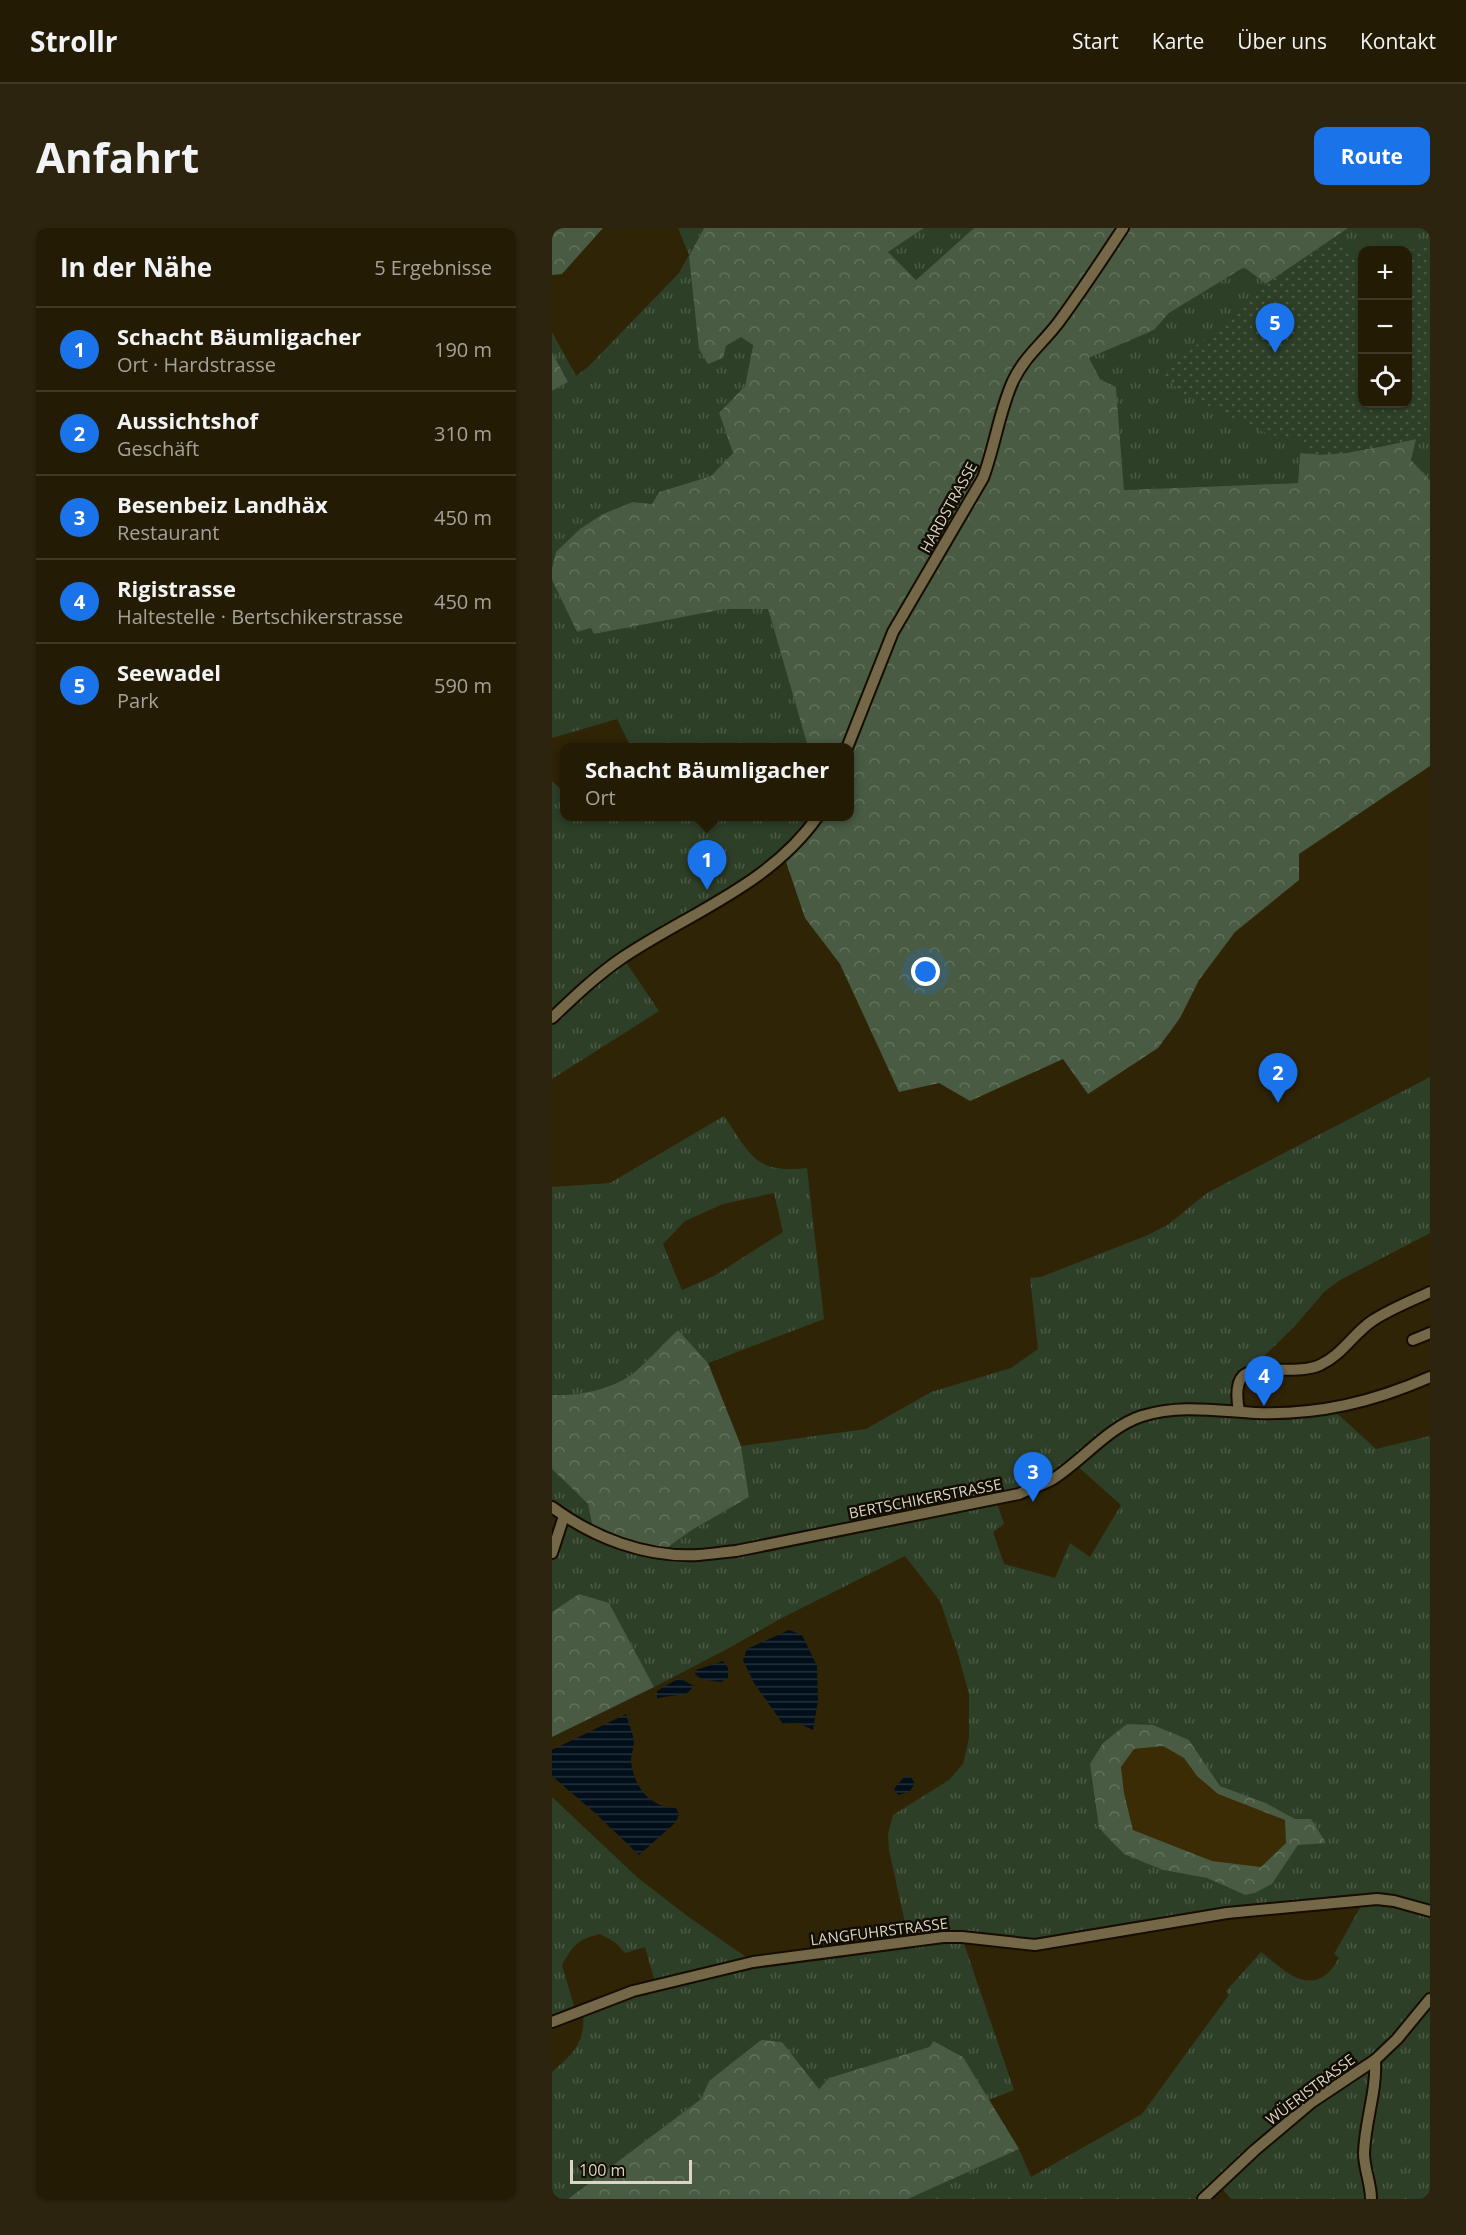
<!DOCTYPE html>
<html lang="de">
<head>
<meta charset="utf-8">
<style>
  body { margin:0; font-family:"Open Sans",sans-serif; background:#2c240e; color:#f1f3f6 }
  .controls { position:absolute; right:18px; top:18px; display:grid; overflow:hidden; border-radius:12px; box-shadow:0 2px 4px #0004 }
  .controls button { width:54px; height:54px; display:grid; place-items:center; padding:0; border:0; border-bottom:2px solid #413926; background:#241b04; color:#f1f3f6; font:30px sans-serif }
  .scale { position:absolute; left:18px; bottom:15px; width:122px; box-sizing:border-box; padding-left:6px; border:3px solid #dcd4c4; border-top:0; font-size:16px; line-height:21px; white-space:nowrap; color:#dcd4c4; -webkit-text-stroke:4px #130e04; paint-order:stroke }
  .you { position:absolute; left:374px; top:744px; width:21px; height:21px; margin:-15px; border:4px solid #fff; border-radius:50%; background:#1a73e8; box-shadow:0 0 0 9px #1a73e833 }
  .badge { display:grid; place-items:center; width:39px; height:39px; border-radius:50%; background:#1a73e8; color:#fff; font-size:20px; font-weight:700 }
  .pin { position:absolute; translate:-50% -50px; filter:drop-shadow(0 2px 3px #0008) }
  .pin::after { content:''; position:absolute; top:32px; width:21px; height:18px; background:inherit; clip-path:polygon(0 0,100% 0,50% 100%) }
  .popup { position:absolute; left:8px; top:515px; width:294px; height:78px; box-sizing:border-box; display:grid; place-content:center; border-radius:12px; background:#241b04; filter:drop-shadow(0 2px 4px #0005); font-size:20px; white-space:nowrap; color:#a3a19a }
  .popup b { font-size:22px; color:#f1f3f6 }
  .popup::after { content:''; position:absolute; left:50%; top:100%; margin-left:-12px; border:12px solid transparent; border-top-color:#241b04 }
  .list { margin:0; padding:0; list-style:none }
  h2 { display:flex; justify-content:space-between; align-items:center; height:78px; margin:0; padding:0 24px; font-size:26px }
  h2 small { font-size:20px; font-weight:400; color:#a3a19a }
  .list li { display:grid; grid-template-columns:39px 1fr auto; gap:18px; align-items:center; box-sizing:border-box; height:84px; padding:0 24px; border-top:2px solid #413926 }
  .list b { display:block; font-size:22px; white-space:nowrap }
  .list p { margin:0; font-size:20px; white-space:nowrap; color:#a3a19a }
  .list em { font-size:20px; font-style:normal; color:#a3a19a }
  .icon { flex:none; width:33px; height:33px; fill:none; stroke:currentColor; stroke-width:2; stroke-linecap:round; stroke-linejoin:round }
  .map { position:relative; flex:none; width:878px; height:1971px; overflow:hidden; border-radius:12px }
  header { display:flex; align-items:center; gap:36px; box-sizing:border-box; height:84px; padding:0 30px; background:#241b04; border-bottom:2px solid #413926 }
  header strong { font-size:28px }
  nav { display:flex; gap:33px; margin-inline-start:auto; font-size:21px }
  .intro { display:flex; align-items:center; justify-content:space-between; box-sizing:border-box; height:144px; padding:0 36px }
  h1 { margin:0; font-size:42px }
  .button { padding:15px 27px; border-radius:12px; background:#1a73e8; color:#fff; font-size:21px; font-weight:700 }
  main { display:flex; gap:36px; padding:0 36px }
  aside { flex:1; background:#241b04; border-radius:12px; box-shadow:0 2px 4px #0004 }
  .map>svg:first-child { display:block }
  .built { fill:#3b2c05 }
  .grass { fill:url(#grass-tufts); fill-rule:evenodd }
  .forest { fill:url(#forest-crowns); fill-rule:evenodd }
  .park { fill:url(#park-dots) }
  .water { fill:url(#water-rules) }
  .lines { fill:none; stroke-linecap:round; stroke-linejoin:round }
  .minor-casing { stroke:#160d00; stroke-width:14 }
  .minor { stroke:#756849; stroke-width:10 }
  .labels { text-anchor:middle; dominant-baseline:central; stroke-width:5; stroke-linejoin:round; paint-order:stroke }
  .street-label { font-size:15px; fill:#dcd4c4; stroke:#130e04 }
</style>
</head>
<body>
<header>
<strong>Strollr</strong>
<nav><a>Start</a><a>Karte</a><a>Über uns</a><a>Kontakt</a></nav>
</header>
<div class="intro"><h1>Anfahrt</h1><a class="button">Route</a></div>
<main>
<aside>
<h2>In der Nähe<small>5 Ergebnisse</small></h2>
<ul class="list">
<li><span class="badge">1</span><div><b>Schacht Bäumligacher</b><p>Ort · Hardstrasse</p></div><em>190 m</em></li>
<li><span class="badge">2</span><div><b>Aussichtshof</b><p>Geschäft</p></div><em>310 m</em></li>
<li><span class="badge">3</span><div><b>Besenbeiz Landhäx</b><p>Restaurant</p></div><em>450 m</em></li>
<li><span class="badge">4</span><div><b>Rigistrasse</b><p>Haltestelle · Bertschikerstrasse</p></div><em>450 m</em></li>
<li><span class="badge">5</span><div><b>Seewadel</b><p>Park</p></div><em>590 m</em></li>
</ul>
</aside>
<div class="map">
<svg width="878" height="1971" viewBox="0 0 878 1971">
  <defs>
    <pattern id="grass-tufts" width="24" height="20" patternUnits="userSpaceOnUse" patternTransform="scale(1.5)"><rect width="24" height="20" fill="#2e3f28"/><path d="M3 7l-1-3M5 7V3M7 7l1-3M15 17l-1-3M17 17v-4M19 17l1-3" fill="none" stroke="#4c5a46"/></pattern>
    <pattern id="forest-crowns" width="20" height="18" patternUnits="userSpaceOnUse" patternTransform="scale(1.5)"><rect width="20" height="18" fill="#495b43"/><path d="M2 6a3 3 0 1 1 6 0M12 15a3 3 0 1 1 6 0" fill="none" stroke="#63725c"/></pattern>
    <pattern id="park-dots" width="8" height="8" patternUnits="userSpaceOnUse" patternTransform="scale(1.5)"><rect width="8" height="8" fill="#2e3f28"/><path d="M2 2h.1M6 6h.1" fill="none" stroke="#4c5a46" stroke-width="1.8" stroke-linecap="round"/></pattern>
    <pattern id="water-rules" width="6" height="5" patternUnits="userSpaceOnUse" patternTransform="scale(1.5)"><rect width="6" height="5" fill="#000f1a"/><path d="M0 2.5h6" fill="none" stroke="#25313a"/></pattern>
  </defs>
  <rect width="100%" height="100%" fill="#302406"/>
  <polygon class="built" points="611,1518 632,1530 645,1548 666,1566 733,1592 734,1615 709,1639 660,1633 581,1602 572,1565 569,1539 582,1521"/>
  <g class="grass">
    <polygon points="126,0 152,0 137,28 174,118 190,108 201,116 193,158 167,185 181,225 159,248 107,264 100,276 81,274 4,324 0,340 0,163 16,154 0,124 0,104 24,148 37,138 127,45 137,27"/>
    <polygon points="372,0 422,0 364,52 335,24"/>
    <path d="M796,0H878V252L859,232L863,211L765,227L748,225L746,255L572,262L564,159L548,151L537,130L602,102L617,85L692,38L714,56ZM810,22H856V176H810Z"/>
    <polygon points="0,352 25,404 40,400 42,406 173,381 216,381 256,519 79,519 65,491 0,510"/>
    <polygon points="0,553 12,564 12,588 266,589 232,628 71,730 107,783 0,851"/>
    <path d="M878,849V1005L788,1052L772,1064L742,1099L708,1132L704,1142L692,1147L687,1183L777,1178L824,1221L878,1208V1971H679L667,1957L651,1971H356L467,1921L479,1949L590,1886L677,1767L674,1763L709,1724C728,1738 752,1766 776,1745C780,1741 784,1735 787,1730L782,1726L809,1678L675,1685L483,1717L410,1710L462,1862L437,1872L411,1829L383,1813L377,1819L277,1850L267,1861L230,1814L157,1853L149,1871L16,1971H0V1844C23,1824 34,1814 31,1782L104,1757L93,1719L73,1725L64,1715L48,1706C26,1711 21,1717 10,1737L24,1785L0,1794V1569L86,1650L138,1690L201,1734L357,1713L337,1622L336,1606L341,1587L397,1552L411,1536L417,1510V1466L406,1426L388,1373L353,1328L228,1391L177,1420L102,1459L57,1375L0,1384V1325L12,1288L0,1279V1241L36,1276L42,1306L109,1324L140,1302L197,1269L189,1218L314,1201L379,1164L459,1140L486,1121L478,1050L489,1049L596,1007L617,996L655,965ZM522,1235L569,1277L538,1329L518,1315L503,1350L452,1336L441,1304L452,1296L444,1272L500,1251ZM574,1496L637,1512L668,1558L714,1575L743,1591H759L746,1617L720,1656L703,1665L693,1667L655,1650L611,1642L542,1571Z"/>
    <path d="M172,888C199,927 203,946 255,940L272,1091L156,1135L126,1102C112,1116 99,1130 85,1142C62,1161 28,1168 0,1167V959L58,955ZM222,965L231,1004L162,1048L130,1062L111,1016L133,993L171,976Z"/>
  </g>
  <g class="forest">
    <polygon points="0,0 51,0 10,46 0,47"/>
    <path d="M152,0H372L336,24L364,52L422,0H796L714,56L692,39L617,85L602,102L537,130L548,151L564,159L572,262L746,255L748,225C787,229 825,219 864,211L859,232L878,252V538L747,626V652L683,704L647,752L628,790L606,820L536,866L511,831L418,873L387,855L347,864L288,736L253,690L232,628L266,589L298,588V520L256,519L216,381H173L42,406L39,400L25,404L0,352V340L4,324L28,301L51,286L81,274L100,276L107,264L159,248L181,225L167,185L193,158L201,117L189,109L174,118L171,130L156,136L147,121L137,28Z"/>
    <polygon points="0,124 16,154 0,163"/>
    <path d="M126,1102L156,1135L189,1218L197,1269L140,1302L109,1324L42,1306L36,1276L0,1241V1167C28,1168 63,1161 85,1142C99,1130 112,1115 126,1102Z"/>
    <polygon points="27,1366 57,1375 102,1459 0,1509 0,1384"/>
    <path d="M575,1496L601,1497L637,1512L668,1558L714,1575L743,1591H759L774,1615L746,1617L720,1656L703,1665L693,1667L655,1650L611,1642L572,1626L547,1600L538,1536L551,1515ZM611,1518L632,1530L645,1548L666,1566L733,1592L734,1615L709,1639L660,1633L581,1602L572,1565L569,1539L582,1521Z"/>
    <polygon points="209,1812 230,1814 267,1861 277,1850 377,1819 382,1813 411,1829 467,1921 356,1971 16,1971 149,1871 157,1853"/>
  </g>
  <polygon class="park" points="782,10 803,27 810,26 810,176 856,176 856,23 878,16 878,208 795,225 765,227 753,214 716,206 631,166 610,145 661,104 714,56"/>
  <g class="water">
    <polygon points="237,1402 250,1407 265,1438 266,1473 261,1502 246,1495 231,1496 202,1455 191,1432 195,1421"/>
    <polygon points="171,1433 176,1440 176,1450 169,1454 149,1451 143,1446 144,1442"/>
    <polygon points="127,1450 142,1458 134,1466 105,1470 105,1463"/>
    <path d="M74,1486C76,1495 81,1505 82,1514C82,1520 79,1526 79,1533C82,1559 97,1579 124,1580L127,1587L123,1595L87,1627L42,1584L0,1548V1522Z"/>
    <polygon points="353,1548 359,1549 363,1556 357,1564 346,1567 342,1561"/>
  </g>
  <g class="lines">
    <defs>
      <g id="minor">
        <path d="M295,520L341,404L431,250C443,218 447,184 461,153C473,128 490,116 506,95C529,64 550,32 571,0"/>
        <path d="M0,790C22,769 45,747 70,730C137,685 218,657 266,588"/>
        <polyline points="861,1112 878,1105"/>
        <path d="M687,1183C685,1172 683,1156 691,1148C704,1136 747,1147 768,1137C790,1127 801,1106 820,1093C838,1081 859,1073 878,1064"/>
        <path d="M0,1279C42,1310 94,1330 147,1327C160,1326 172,1324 184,1323L467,1266C478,1261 490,1257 501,1251C531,1232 556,1199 590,1188C628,1176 666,1183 704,1185C767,1187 821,1174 878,1149"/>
        <polyline points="0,1325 12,1288"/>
        <polyline points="0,1794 81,1763 201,1734 391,1709 410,1709 483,1717 675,1685 825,1671 842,1673 878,1683"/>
        <polyline points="651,1971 703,1922 760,1874 823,1832 845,1811 878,1771"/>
        <path d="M819,1971C819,1955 812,1941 812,1925C813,1893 825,1863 823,1832"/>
      </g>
    </defs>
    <use href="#minor" class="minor-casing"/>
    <use href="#minor" class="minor"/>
  </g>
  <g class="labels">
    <g class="street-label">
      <text transform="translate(396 279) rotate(-61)">HARDSTRASSE</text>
      <text transform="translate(373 1270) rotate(-11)">BERTSCHIKERSTRASSE</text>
      <text transform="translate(327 1703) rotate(-7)">LANGFUHRSTRASSE</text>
      <text transform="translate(758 1861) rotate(-37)">WÜERISTRASSE</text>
    </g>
  </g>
</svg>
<div class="controls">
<button>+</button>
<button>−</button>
<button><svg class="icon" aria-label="locate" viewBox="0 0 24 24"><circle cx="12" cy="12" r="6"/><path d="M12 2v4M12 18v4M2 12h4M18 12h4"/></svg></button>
</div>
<div class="scale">100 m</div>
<div class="you"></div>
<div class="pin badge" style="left:155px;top:662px">1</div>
<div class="popup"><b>Schacht Bäumligacher</b>Ort</div>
<div class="pin badge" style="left:726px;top:875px">2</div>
<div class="pin badge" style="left:481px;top:1274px">3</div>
<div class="pin badge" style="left:712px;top:1178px">4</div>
<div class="pin badge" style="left:723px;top:125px">5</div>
</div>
</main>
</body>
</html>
